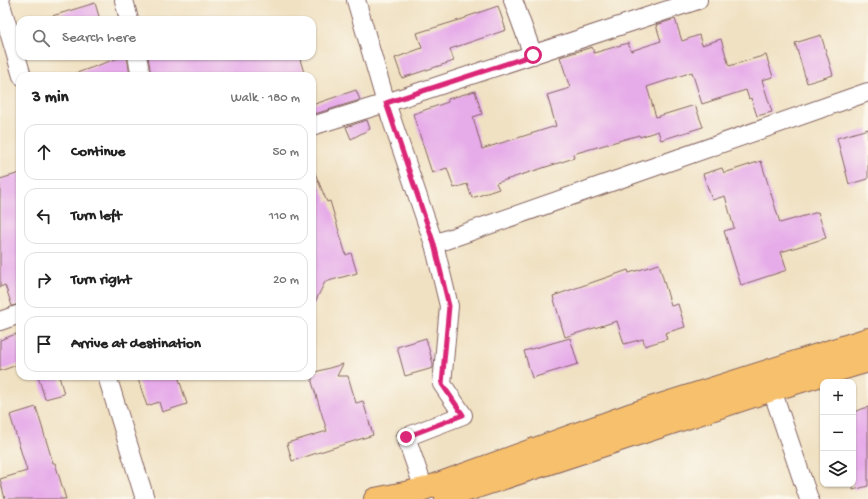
<!DOCTYPE html>
<html lang="en">
<head>
<meta charset="utf-8">
<style>
  body { margin:0; font-family:"Gochi Hand",sans-serif; background:#f2f2f2; color:#222 }
  .controls { position:absolute; right:12px; bottom:12px; display:grid; overflow:hidden; border-radius:8px; box-shadow:0 1px 3px #0004 }
  .controls button { width:36px; height:36px; display:grid; place-items:center; padding:0; border:0; border-bottom:1px solid #e0e0e0; background:#fff; color:#222; font:20px sans-serif }
  .stop { position:absolute; width:12px; height:12px; margin:-9px; border:3px solid #db2777; border-radius:50%; background:#fff }
  .stop.end { background:#db2777; border-color:#fff; box-shadow:0 1px 4px #0008 }
  .list { margin:0; padding:0; list-style:none }
  h2 { display:flex; justify-content:space-between; align-items:center; height:52px; margin:0; padding:0 16px; font-size:17px }
  h2 small { font-size:13px; font-weight:400; color:#767676 }
  .list li { display:grid; grid-template-columns:26px 1fr auto; gap:12px; align-items:center; box-sizing:border-box; height:56px; margin:0 8px 8px; padding:0 8px; border:1px solid #e0e0e0; border-radius:12px }
  .list b { display:block; font-size:15px; white-space:nowrap }
  .list em { font-size:13px; font-style:normal; color:#767676 }
  .icon { flex:none; width:22px; height:22px; fill:none; stroke:currentColor; stroke-width:2; stroke-linecap:round; stroke-linejoin:round }
  .map { position:relative; flex:none; width:868px; height:499px; overflow:hidden }
  .search { position:absolute; background:#fff; box-shadow:0 1px 3px #0004; left:16px; top:16px; width:300px; height:44px; display:flex; align-items:center; gap:10px; box-sizing:border-box; padding:0 14px; border-radius:12px; color:#767676; font-size:15px }
  .panel { position:absolute; background:#fff; box-shadow:0 1px 3px #0004; left:16px; top:72px; width:300px; height:308px; border-radius:12px }
  .map>svg:first-child { display:block }
  .building { fill:#e6abe9 }
  .lines { fill:none; stroke-linecap:round; stroke-linejoin:round }
  .street-casing { stroke:#846360; stroke-width:20 }
  .highway-casing { stroke:#846360; stroke-width:24 }
  .street { stroke:#fff; stroke-width:18 }
  .highway { stroke:#f7c06c; stroke-width:22 }
  .route { stroke:#db2777; stroke-width:5 }
</style>
</head>
<body>
<div class="map">
<svg width="868" height="499" viewBox="0 0 868 499">
  <rect width="100%" height="100%" fill="#fbf7ec"/>
  <filter id="ink" filterUnits="userSpaceOnUse"><feTurbulence type="fractalNoise" baseFrequency=".025" numOctaves="2"/><feDisplacementMap in="SourceGraphic" scale="8" xChannelSelector="R" yChannelSelector="G"/><feConvolveMatrix kernelMatrix="1 2 1 2 8 2 1 2 1" color-interpolation-filters="sRGB"/></filter>
  <filter id="wash" filterUnits="userSpaceOnUse"><feTurbulence type="fractalNoise" baseFrequency=".012" numOctaves="4" result="noise"/><feDisplacementMap in="SourceGraphic" scale="16" xChannelSelector="R" yChannelSelector="G"/><feGaussianBlur stdDeviation="0.9" result="paint"/><feColorMatrix in="noise" values="0 0 0 0 0 0 0 0 0 0 0 0 0 0 0 0 0 1.4 0 .05"/><feComposite in="paint" operator="in"/></filter>
  <g filter="url(#wash)">
    <rect width="100%" height="100%" fill="#f0e1c2"/>
    <g id="blocks">
      <g class="building">
        <polygon points="95,3 100,20 52,20 52,16"/>
        <polygon points="498,6 506,30 450,49 454,61 402,78 395,58 422,48 417,33 466,18 466,17"/>
        <polygon points="675,19 682,41 699,35 702,45 721,39 729,66 766,55 773,77 762,80 772,112 757,116 751,98 749,99 746,90 702,104 692,72 647,87 656,117 695,105 703,127 661,140 658,131 640,137 639,135 573,154 574,158 496,183 499,189 472,198 467,184 454,188 447,168 432,173 413,114 448,102 448,99 475,91 482,114 473,117 482,149 556,126 547,95 570,88 560,57 592,47 594,53 628,43 631,51 661,41 656,25"/>
        <polygon points="821,35 833,75 807,83 795,43"/>
        <polygon points="124,56 127,56 130,76 74,76 74,74"/>
        <polygon points="148,56 299,56 305,76 151,76"/>
        <polygon points="356,90 360,100 315,114 312,105"/>
        <polygon points="367,120 370,129 351,139 346,127"/>
        <polygon points="868,129 868,179 849,184 837,138"/>
        <polygon points="761,161 780,223 818,212 826,238 781,252 787,270 741,285 724,231 734,228 725,196 712,200 703,174 722,168 724,173"/>
        <polygon points="312,166 327,202 330,201 346,255 351,253 357,273 325,282 312,308"/>
        <polygon points="20,173 20,304 12,306 5,285 0,287 0,179"/>
        <polygon points="659,264 671,306 678,304 685,327 665,333 667,339 645,346 643,339 624,344 617,321 565,337 553,296 628,270 629,273"/>
        <polygon points="16,334 20,346 20,364 0,371 0,340"/>
        <polygon points="426,338 433,364 433,368 405,376 397,347"/>
        <polygon points="570,338 578,364 532,378 524,351"/>
        <polygon points="343,364 337,376 348,376 356,403 363,401 373,435 292,461 287,443 327,431 312,382 312,373"/>
        <polygon points="38,376 59,376 64,394 45,399"/>
        <polygon points="137,376 178,376 187,404 162,412 159,402 147,406"/>
        <polygon points="36,407 53,463 55,463 66,499 5,499 0,479 27,471 10,415"/>
        <polygon points="868,407 868,486 853,490 853,412"/>
      </g>
    </g>
  </g>
  <g filter="url(#ink)">
    <use href="#blocks" fill-opacity="0" stroke="#846360" stroke-width="1"/>
    <g class="lines">
      <defs>
        <g id="street">
          <polyline points="124,0 129,20"/>
          <polyline points="356,0 386,103 434,244 449,306 442,384 463,415 406,437 424,489"/>
          <polyline points="513,0 533,55"/>
          <polyline points="0,1 22,76"/>
          <polyline points="137,56 141,76"/>
          <polyline points="312,126 386,103 698,0"/>
          <polyline points="434,244 868,92"/>
          <polyline points="0,321 20,314"/>
          <polyline points="107,376 145,499"/>
          <polyline points="772,390 809,499"/>
        </g>
        <g id="highway">
          <polyline points="446,497 772,390 868,361"/>
          <polyline points="375,499 424,489 629,415 868,339"/>
        </g>
      </defs>
      <use href="#street" class="street-casing"/>
      <use href="#highway" class="highway-casing"/>
      <use href="#street" class="street"/>
      <use href="#highway" class="highway"/>
    </g>
  </g>
  <g class="lines" filter="url(#ink)">
    <polyline class="route" points="406,437 463,415 442,384 449,306 434,244 386,103 533,55"/>
  </g>
</svg>
<div class="controls">
<button>+</button>
<button>−</button>
<button><svg class="icon" aria-label="layers" viewBox="0 0 24 24"><path d="M12 4l9 5-9 5-9-5zM3 14l9 5 9-5"/></svg></button>
</div>
<div class="stop" style="left:533px;top:55px"></div>
<div class="stop end" style="left:406px;top:437px"></div>
<div class="search"><svg class="icon" aria-label="search" viewBox="0 0 24 24"><circle cx="10" cy="10" r="6"/><path d="M15 15l6 6"/></svg>Search here</div>
<section class="panel">
<h2>3 min<small>Walk · 180 m</small></h2>
<ul class="list">
<li><svg class="icon" aria-label="ahead" viewBox="0 0 24 24"><path d="M12 20V5M6 11l6-6 6 6"/></svg><div><b>Continue</b></div><em>50 m</em></li>
<li><svg class="icon" aria-label="left" viewBox="0 0 24 24"><path d="M17 20v-9H6M10 6l-5 5 5 5"/></svg><div><b>Turn left</b></div><em>110 m</em></li>
<li><svg class="icon" aria-label="right" viewBox="0 0 24 24"><path d="M7 20v-9h11M14 6l5 5-5 5"/></svg><div><b>Turn right</b></div><em>20 m</em></li>
<li><svg class="icon" aria-label="arrive" viewBox="0 0 24 24"><path d="M6 21V4h12l-3 4 3 4H6"/></svg><div><b>Arrive at destination</b></div></li>
</ul>
</section>
</div>
</body>
</html>
